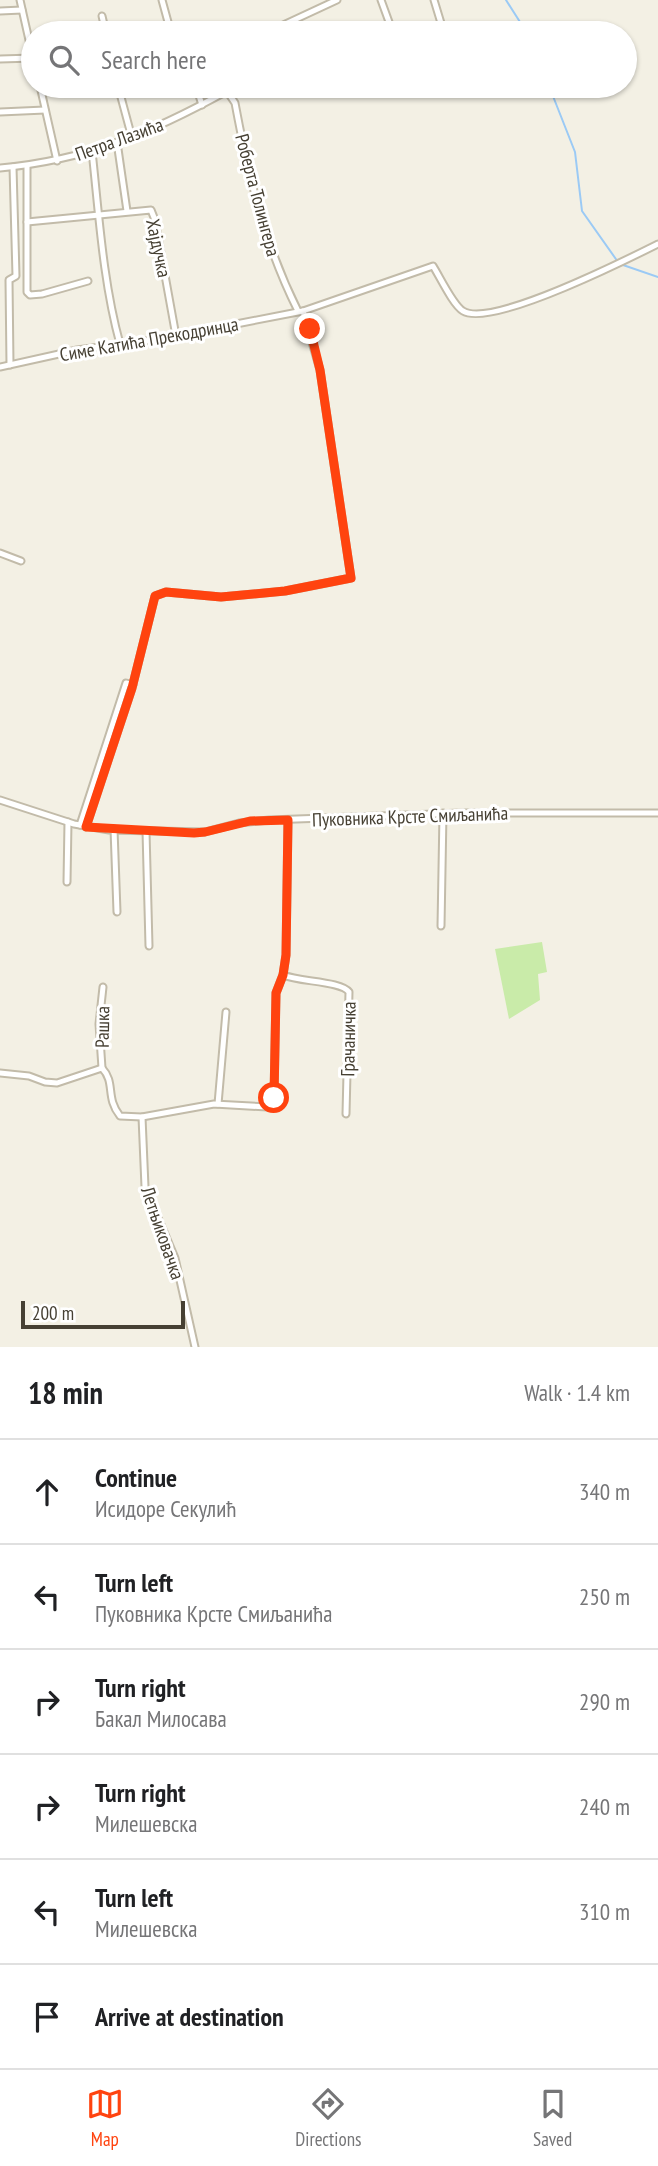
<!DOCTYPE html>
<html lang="en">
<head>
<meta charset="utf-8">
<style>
  body { margin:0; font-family:"PT Sans Narrow",sans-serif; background:#f6f6f6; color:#202124 }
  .scale { position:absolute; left:21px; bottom:18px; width:164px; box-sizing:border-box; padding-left:7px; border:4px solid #464033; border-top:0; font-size:19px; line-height:24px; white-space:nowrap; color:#464033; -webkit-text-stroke:5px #fff; paint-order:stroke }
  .stop { position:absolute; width:21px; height:21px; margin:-16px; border:5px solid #ff430f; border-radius:50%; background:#fff }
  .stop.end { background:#ff430f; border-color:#fff; box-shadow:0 2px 7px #0008 }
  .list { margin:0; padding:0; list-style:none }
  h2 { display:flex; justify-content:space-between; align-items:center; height:91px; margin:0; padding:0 28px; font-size:30px }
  h2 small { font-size:23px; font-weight:400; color:#757577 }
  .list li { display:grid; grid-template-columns:46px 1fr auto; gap:21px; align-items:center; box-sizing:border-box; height:105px; padding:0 28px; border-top:2px solid #e0e0e0 }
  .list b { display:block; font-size:26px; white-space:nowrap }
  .list p { margin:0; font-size:23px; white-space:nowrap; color:#757577 }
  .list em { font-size:23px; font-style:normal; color:#757577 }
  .icon { flex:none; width:38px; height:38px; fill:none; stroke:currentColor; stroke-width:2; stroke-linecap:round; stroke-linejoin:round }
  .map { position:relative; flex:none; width:658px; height:1347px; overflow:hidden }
  .search { position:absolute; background:#fff; box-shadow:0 2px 5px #0004; left:21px; right:21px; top:21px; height:77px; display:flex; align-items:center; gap:18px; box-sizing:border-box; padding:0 24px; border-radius:38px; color:#757577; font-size:26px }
  .sheet { height:721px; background:#fff }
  nav { display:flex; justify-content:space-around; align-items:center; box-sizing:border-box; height:98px; border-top:2px solid #e0e0e0; background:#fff; font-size:19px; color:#757577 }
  nav a { display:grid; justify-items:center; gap:4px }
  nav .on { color:#ff430f }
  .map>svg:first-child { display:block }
  .green { fill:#c9eba9 }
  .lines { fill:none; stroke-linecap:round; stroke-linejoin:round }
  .stream { stroke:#9bcaf5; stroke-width:2 }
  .minor-casing { stroke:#c2bba9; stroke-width:9 }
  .minor { stroke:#fff; stroke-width:5 }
  .route { stroke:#ff430f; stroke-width:9 }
  .labels { text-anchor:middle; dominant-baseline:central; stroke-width:6; stroke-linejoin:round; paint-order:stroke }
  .street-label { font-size:19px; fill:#464033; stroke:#fff }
</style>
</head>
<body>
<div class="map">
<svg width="658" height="1347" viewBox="0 0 658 1347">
  <rect width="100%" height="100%" fill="#f3f0e4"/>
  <polygon class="green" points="542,942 547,972 538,974 540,1000 509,1019 495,949"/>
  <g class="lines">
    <g class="stream">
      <polyline points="506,0 527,33"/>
      <polyline points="549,86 575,152 582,211 618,262"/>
      <polyline points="623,265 658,277"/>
    </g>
    <defs>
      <g id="minor">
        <polyline points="162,0 171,33"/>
        <polyline points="381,0 393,33"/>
        <polyline points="434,0 444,33"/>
        <polyline points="0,11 22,10"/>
        <polyline points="102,16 106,33"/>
        <polyline points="266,33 337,0"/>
        <polyline points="0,59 33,58 20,0"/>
        <polyline points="40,86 57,161"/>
        <polyline points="118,86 132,138"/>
        <polyline points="196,86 202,105"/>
        <path d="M227,91L235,103C249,178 264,243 298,311"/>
        <polyline points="0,112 45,110"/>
        <polyline points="117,142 127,211"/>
        <path d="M92,151C99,215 103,282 120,344"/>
        <polyline points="27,166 27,292 30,295 42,294 88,281"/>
        <path d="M0,168C87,160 151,133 227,91L229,86"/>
        <polyline points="27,222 151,210 155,220 176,336"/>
        <polyline points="10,365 9,280 16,276 13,167"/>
        <path d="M0,367L77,350L159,339L303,311L433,266C440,277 453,305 463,311C491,328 626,260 658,244"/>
        <polyline points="0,553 21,561"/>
        <polyline points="0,800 74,824 109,830 205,832 239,823 269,820 462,813 658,813"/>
        <polyline points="80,825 126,683 133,685"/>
        <polyline points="86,827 132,688 155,596 166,592 221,597 285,591 351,578 320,370 303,311"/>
        <polyline points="114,829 117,912"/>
        <polyline points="146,831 149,946"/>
        <polyline points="67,882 68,822"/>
        <polyline points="441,926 443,813"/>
        <path d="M283,975C300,982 341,981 349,992L346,1114"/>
        <polyline points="102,1068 99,1024 103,987"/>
        <path d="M0,1073L29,1076L45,1082L57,1083L102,1068C116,1083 105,1097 120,1116L142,1117L214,1104L267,1107L274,1098L276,993L283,975L286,955L288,820"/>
        <polyline points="218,1104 226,1012"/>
        <polyline points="142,1117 145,1187 175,1258 195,1347"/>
      </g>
    </defs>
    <use href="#minor" class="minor-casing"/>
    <use href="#minor" class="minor"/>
  </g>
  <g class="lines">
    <polyline class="route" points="274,1098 276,993 283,975 286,955 288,820 250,821 205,832 194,833 86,827 132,688 155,596 166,592 221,597 285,591 351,578 320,370 310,329"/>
  </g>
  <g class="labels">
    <g class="street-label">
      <text transform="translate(119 139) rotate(-20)">Петра Лазића</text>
      <text transform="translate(258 195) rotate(75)">Роберта Толингера</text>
      <text transform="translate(159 248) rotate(78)">Хајдучка</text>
      <text transform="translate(149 339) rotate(-10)">Симе Катића Прекодринца</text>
      <text transform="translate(410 816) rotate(-2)">Пуковника Крсте Смиљанића</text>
      <text transform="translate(102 1027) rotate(-89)">Рашка</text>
      <text transform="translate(348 1039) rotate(-89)">Грачаничка</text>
      <text transform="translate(163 1233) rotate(71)">Летњиковачка</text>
    </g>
  </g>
</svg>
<div class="scale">200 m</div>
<div class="stop" style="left:274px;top:1098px"></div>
<div class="stop end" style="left:310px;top:329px"></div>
<div class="search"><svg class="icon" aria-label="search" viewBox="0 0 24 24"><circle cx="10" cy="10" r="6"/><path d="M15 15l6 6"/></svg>Search here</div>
</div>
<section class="sheet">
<h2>18 min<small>Walk · 1.4 km</small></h2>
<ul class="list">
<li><svg class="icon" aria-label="ahead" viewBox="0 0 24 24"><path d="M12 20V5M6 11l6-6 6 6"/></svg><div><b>Continue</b><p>Исидоре Секулић</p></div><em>340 m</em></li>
<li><svg class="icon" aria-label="left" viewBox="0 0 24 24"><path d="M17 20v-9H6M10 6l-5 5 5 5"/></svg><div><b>Turn left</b><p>Пуковника Крсте Смиљанића</p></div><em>250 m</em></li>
<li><svg class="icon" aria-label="right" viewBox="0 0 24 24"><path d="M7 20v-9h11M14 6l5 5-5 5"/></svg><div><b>Turn right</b><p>Бакал Милосава</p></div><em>290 m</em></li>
<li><svg class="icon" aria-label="right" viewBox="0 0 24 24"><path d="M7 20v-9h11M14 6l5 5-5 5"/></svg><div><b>Turn right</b><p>Милешевска</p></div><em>240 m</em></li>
<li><svg class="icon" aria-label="left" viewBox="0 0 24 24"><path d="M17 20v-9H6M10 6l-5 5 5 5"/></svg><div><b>Turn left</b><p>Милешевска</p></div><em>310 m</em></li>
<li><svg class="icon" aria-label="arrive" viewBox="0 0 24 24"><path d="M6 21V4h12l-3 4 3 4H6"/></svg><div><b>Arrive at destination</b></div></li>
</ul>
</section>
<nav>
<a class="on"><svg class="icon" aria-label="map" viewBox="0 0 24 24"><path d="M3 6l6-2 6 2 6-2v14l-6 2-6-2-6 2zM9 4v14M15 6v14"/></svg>Map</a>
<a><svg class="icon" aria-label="directions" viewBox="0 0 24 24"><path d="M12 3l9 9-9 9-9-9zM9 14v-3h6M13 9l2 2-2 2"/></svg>Directions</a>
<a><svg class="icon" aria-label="saved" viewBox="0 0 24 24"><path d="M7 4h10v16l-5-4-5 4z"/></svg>Saved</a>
</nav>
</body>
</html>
